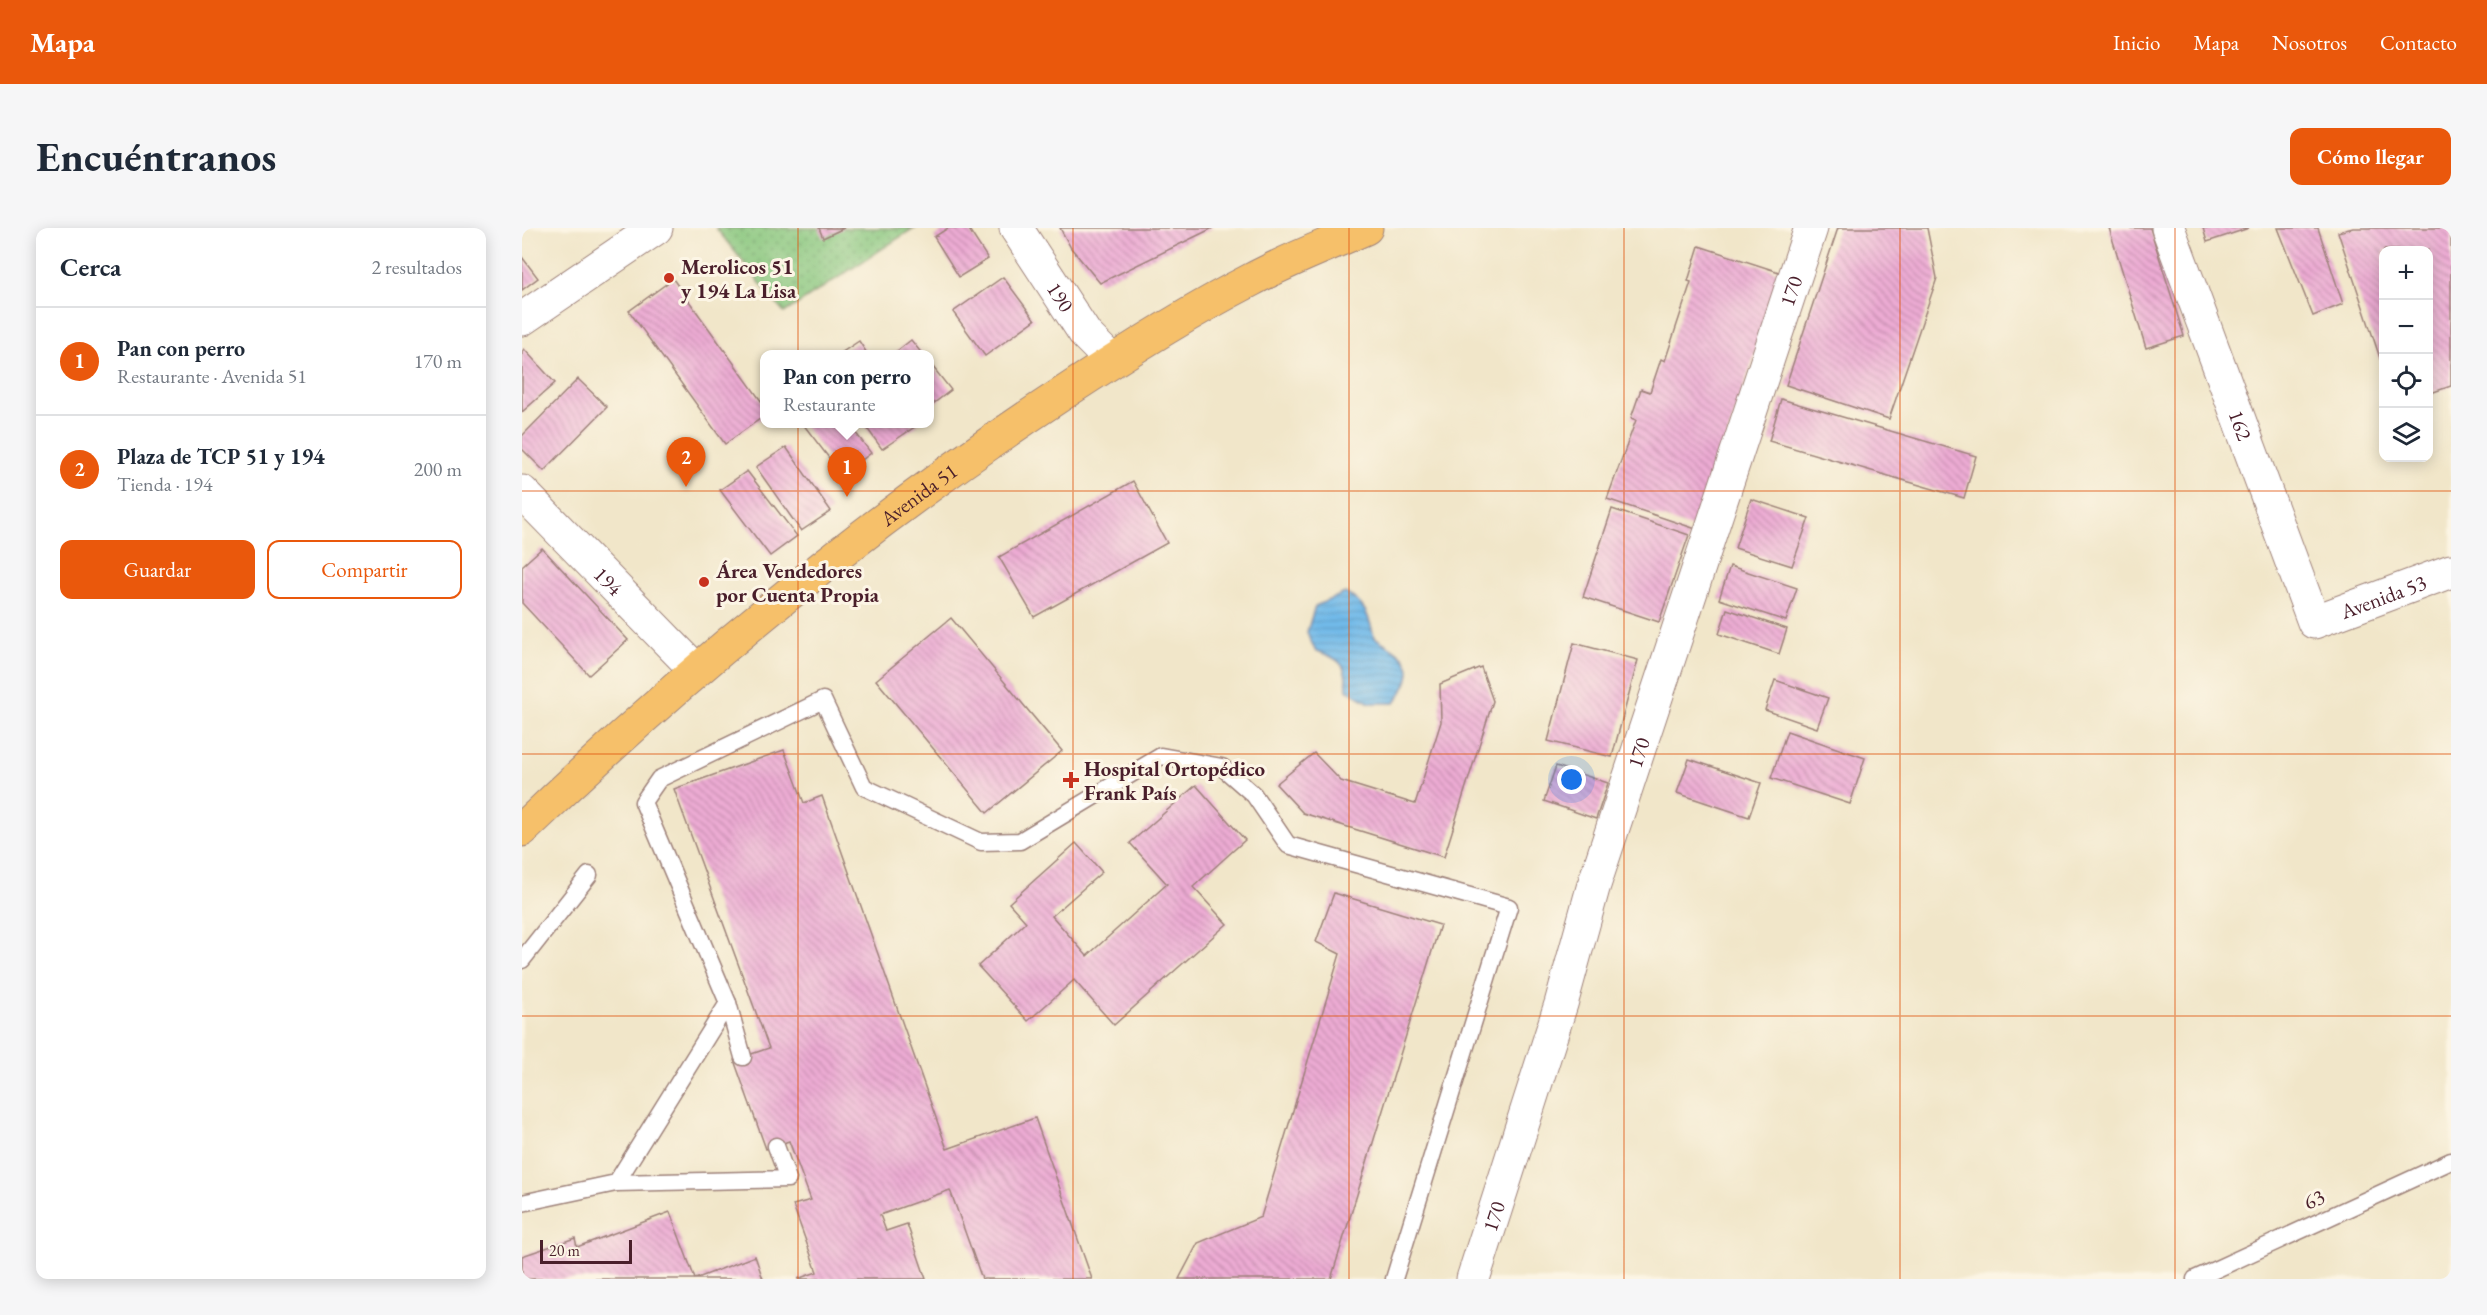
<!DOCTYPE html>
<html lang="es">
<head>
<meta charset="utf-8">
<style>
  body { margin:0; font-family:"EB Garamond",serif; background:#f6f6f7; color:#1f2937 }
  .controls { position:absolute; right:18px; top:18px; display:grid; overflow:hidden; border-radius:12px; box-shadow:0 3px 15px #0003 }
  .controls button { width:54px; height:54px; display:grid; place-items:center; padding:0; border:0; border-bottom:2px solid #e0e1e3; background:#fff; color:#1f2937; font:30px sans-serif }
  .scale { position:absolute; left:18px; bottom:15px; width:92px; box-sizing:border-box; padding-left:6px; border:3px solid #4a1f2b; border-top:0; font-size:16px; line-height:21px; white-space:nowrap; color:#4a1f2b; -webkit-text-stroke:4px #fcf5e5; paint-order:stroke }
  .you { position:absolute; left:1050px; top:552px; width:21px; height:21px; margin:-15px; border:4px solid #fff; border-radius:50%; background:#1a73e8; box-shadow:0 0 0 9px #1a73e833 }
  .badge { display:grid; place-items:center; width:39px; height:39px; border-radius:50%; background:#ea580c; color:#fff; font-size:20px; font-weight:700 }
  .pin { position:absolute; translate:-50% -50px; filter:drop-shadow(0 2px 3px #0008) }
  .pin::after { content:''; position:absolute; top:32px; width:21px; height:18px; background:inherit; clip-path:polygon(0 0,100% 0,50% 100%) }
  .popup { position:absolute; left:238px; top:122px; width:174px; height:78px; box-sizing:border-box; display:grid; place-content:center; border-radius:12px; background:#fff; filter:drop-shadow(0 2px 4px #0005); font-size:20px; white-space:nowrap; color:#747a83 }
  .popup b { font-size:22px; color:#1f2937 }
  .popup::after { content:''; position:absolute; left:50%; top:100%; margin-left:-12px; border:12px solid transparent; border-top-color:#fff }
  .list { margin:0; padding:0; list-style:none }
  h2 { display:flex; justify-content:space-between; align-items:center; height:78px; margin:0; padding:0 24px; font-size:26px }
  h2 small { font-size:20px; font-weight:400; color:#747a83 }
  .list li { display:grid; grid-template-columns:39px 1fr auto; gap:18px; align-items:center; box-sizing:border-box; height:108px; padding:0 24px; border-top:2px solid #e0e1e3 }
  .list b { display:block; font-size:22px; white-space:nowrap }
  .list p { margin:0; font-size:20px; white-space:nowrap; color:#747a83 }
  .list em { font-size:20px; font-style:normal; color:#747a83 }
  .actions { display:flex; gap:12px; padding:18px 24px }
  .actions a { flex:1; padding:14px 0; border:2px solid #ea580c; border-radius:12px; text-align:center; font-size:21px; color:#ea580c }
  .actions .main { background:#ea580c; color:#fff }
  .icon { flex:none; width:33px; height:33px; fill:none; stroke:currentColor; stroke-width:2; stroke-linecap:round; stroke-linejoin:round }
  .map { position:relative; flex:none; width:1929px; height:1051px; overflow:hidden; border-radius:12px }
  header { display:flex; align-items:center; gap:36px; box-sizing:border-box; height:84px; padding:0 30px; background:#ea580c; color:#fff }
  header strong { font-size:28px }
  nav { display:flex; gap:33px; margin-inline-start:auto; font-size:21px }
  .intro { display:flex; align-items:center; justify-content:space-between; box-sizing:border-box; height:144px; padding:0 36px }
  h1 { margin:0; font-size:42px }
  .button { padding:15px 27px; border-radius:12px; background:#ea580c; color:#fff; font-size:21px; font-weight:700 }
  main { display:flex; gap:36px; padding:0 36px }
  aside { flex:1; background:#fff; border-radius:12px; box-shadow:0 3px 15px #0003 }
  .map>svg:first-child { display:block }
  .grass { fill:url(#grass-dots); stroke:#687254; stroke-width:1.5 }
  .water { fill:url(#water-rules); stroke:#5e6c8a; stroke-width:1.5 }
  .building { fill:url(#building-back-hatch) }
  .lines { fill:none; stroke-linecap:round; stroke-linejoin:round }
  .service-casing { stroke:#9e827a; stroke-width:19 }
  .minor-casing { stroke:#9e827a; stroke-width:35 }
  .tertiary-casing { stroke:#9e827a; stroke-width:35 }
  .primary-casing { stroke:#9e827a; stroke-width:35 }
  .service { stroke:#fff; stroke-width:16 }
  .minor { stroke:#fff; stroke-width:33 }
  .tertiary { stroke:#fff; stroke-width:33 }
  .primary { stroke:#f6c06b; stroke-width:33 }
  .grid { fill:none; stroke:#e0560e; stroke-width:1.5; stroke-opacity:0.55 }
  .poi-dot { fill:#c8321e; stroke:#fcf5e5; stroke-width:2 }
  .labels { text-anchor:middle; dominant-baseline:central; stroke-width:6; stroke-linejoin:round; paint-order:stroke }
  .poi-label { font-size:21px; font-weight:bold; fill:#4a1f2b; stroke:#fcf5e5; text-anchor:start }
  .street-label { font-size:21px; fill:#4a1f2b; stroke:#fcf5e5 }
</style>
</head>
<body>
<header>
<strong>Mapa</strong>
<nav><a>Inicio</a><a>Mapa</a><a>Nosotros</a><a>Contacto</a></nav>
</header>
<div class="intro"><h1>Encuéntranos</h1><a class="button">Cómo llegar</a></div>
<main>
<aside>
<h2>Cerca<small>2 resultados</small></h2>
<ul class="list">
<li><span class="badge">1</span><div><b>Pan con perro</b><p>Restaurante · Avenida 51</p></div><em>170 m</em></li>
<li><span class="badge">2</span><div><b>Plaza de TCP 51 y 194</b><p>Tienda · 194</p></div><em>200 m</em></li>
</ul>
<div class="actions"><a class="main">Guardar</a><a>Compartir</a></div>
</aside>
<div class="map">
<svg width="1929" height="1051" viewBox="0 0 1929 1051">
  <defs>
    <pattern id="grass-dots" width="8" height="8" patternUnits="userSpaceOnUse" patternTransform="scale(1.5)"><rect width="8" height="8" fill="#87c67d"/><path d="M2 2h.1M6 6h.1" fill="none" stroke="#70a067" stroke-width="1.8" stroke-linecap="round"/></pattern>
    <pattern id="water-rules" width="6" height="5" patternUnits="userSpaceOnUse" patternTransform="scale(1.5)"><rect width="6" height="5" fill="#71bae9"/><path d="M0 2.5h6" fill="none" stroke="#639fc8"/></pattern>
    <pattern id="building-back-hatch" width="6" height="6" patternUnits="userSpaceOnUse" patternTransform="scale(1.5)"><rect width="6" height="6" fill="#edacd4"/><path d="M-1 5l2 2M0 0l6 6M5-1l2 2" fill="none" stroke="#c28bac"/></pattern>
  </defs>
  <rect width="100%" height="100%" fill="#fcf5e5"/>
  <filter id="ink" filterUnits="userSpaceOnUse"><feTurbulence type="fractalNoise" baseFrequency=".0167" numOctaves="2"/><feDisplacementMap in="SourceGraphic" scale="12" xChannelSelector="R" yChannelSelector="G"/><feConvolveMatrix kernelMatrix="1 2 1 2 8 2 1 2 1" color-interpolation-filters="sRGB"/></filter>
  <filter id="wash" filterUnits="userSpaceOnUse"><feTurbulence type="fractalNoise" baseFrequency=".008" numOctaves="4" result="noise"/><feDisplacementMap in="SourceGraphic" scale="24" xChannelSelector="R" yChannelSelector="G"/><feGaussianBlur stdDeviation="1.35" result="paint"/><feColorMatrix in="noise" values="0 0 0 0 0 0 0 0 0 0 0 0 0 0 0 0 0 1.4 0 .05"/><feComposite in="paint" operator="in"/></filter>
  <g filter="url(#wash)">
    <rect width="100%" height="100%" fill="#f1e6c9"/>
    <polygon class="grass" points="194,0 392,0 262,85"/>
    <path class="water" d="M823,365C843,375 847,388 852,409C887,430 899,437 873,475H848L825,462C825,434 818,432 793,422L785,404L793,378Z"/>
    <g id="blocks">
      <g class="building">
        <polygon points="297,0 322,0 301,10"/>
        <polygon points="426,0 446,0 466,31 437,49 412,9"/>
        <polygon points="538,0 691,0 578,55 549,20"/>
        <polygon points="1316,0 1405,0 1415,50 1367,191 1264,157"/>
        <polygon points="1587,0 1628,0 1662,108 1624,120"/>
        <polygon points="1681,0 1727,0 1685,14"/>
        <polygon points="1756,0 1796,0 1821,76 1791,88"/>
        <polygon points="1831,0 1929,0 1929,158 1906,166 1906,22 1862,22 1861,139 1816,4"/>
        <polygon points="1177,18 1260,45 1174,301 1085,271 1114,192 1109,190 1119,161 1128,164 1139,131 1143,133 1169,54 1166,53"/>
        <polygon points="0,29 16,50 0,62"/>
        <polygon points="481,49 513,92 463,128 431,84"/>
        <polygon points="151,51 242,177 242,188 203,216 107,83"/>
        <polygon points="389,112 401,127 370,127"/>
        <polygon points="337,113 346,127 316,127"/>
        <polygon points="2,121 33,155 0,184 0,124"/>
        <polygon points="407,134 429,162 407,179"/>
        <polygon points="56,151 85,179 22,243 0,221 0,208"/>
        <polygon points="1259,171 1454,228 1442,270 1247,213"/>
        <polygon points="281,196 327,196 349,225 320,247"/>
        <polygon points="342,196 397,196 360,221"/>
        <polygon points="264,219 309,283 279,303 234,239"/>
        <polygon points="225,243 275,308 248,328 198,262"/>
        <polygon points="611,253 645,315 512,389 477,329"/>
        <polygon points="1229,271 1287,290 1270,338 1213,320"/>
        <polygon points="1090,281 1167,307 1137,394 1061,369"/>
        <polygon points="20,320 106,412 67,447 0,375 0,338"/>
        <polygon points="1208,338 1275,360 1264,393 1197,371"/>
        <polygon points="1205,381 1265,401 1257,426 1197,406"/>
        <polygon points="429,390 540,523 465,585 354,452"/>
        <polygon points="1052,415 1116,432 1090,529 1026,513"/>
        <polygon points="959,439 971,473 922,629 781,585 754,556 792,525 819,553 893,576 919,494 918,456"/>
        <polygon points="1253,452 1306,470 1295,500 1243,482"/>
        <polygon points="1265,503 1343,530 1328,576 1249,550"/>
        <polygon points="262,522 282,575 300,568 425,921 513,890 570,1051 460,1051 428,962 358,987 364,1003 385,996 404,1051 275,1051 295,1044 271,977 289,972 267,913 244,921 212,832 247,820 152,561"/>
        <polygon points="1167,531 1239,555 1227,589 1155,565"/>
        <polygon points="1034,538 1086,555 1074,591 1022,573"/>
        <polygon points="674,557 723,612 671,659 705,696 592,797 552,752 506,793 456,738 504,694 487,675 554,615 580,644 530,688 565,728 645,656 608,615"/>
        <polygon points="812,665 918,697 809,1051 657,1051 676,1015 739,989 818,726 794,714"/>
        <polygon points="148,984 173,1051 233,1028 241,1051 0,1051 0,1028 53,1010 55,1019"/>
      </g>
    </g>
  </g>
  <g filter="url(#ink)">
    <use href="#blocks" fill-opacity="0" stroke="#9e827a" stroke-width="1.5"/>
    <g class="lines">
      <defs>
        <g id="service">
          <polyline points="0,732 67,647"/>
          <polyline points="221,829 206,775 121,574 137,551 301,472 342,559 459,614 498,613 639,528 700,539 732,567 766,617 987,679 872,1051"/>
          <polyline points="94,955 266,951 254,918"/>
          <polyline points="0,975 94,955 206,775"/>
          <polyline points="1673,1051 1929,933"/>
        </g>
        <g id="minor">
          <path id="s1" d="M1646,0L1792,394L1929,343"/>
          <polyline points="0,91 134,0"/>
          <path id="s2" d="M0,264L174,442"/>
          <path id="s3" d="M951,1051L1039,776L1071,660L1289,0"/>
        </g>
        <g id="tertiary">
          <path id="s4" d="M494,0L564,107L590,133"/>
        </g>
        <g id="primary">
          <path id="s5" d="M0,602C166,442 344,295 537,168C599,127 663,86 729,52C766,32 806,17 844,0"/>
        </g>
      </defs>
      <use href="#service" class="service-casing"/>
      <use href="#minor" class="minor-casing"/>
      <use href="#tertiary" class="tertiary-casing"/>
      <use href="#primary" class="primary-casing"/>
      <use href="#service" class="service"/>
      <use href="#minor" class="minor"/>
      <use href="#tertiary" class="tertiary"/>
      <use href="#primary" class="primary"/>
    </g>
  </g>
  <path class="grid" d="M276,0V1051M551,0V1051M827,0V1051M1102,0V1051M1378,0V1051M1653,0V1051M0,263H1929M0,526H1929M0,788H1929"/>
  <g class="poi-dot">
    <circle cx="147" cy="50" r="6"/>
    <circle cx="182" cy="354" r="6"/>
    <path d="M546 543h6v6h6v6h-6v6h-6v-6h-6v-6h6z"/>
  </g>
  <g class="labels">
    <g class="poi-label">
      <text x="159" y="38">Merolicos 51<tspan x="159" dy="24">y 194 La Lisa</tspan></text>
      <text x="194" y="342">Área Vendedores<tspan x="194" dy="24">por Cuenta Propia</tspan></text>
      <text x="562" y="540">Hospital Ortopédico<tspan x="562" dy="24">Frank País</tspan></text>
    </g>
    <g class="street-label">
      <text stroke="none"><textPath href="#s3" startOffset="1038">170</textPath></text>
      <text stroke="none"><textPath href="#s4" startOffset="82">190</textPath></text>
      <text stroke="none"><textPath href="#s1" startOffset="210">162</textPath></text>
      <text stroke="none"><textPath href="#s5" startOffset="520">Avenida 51</textPath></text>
      <text stroke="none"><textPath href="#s2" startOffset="124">194</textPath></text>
      <text stroke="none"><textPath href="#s1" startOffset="494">Avenida 53</textPath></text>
      <text stroke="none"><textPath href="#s3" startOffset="552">170</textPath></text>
      <text transform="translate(1792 971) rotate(-25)">63</text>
      <text stroke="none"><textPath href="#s3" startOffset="66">170</textPath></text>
    </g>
  </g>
</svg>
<div class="controls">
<button>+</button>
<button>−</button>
<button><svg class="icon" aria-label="locate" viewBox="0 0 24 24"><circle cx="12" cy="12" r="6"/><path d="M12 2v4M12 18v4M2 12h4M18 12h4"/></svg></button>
<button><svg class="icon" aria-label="layers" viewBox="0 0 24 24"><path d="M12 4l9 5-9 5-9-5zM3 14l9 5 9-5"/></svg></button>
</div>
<div class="scale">20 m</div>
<div class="you"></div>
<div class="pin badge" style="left:325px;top:269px">1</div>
<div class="popup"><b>Pan con perro</b>Restaurante</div>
<div class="pin badge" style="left:164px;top:259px">2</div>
</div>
</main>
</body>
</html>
